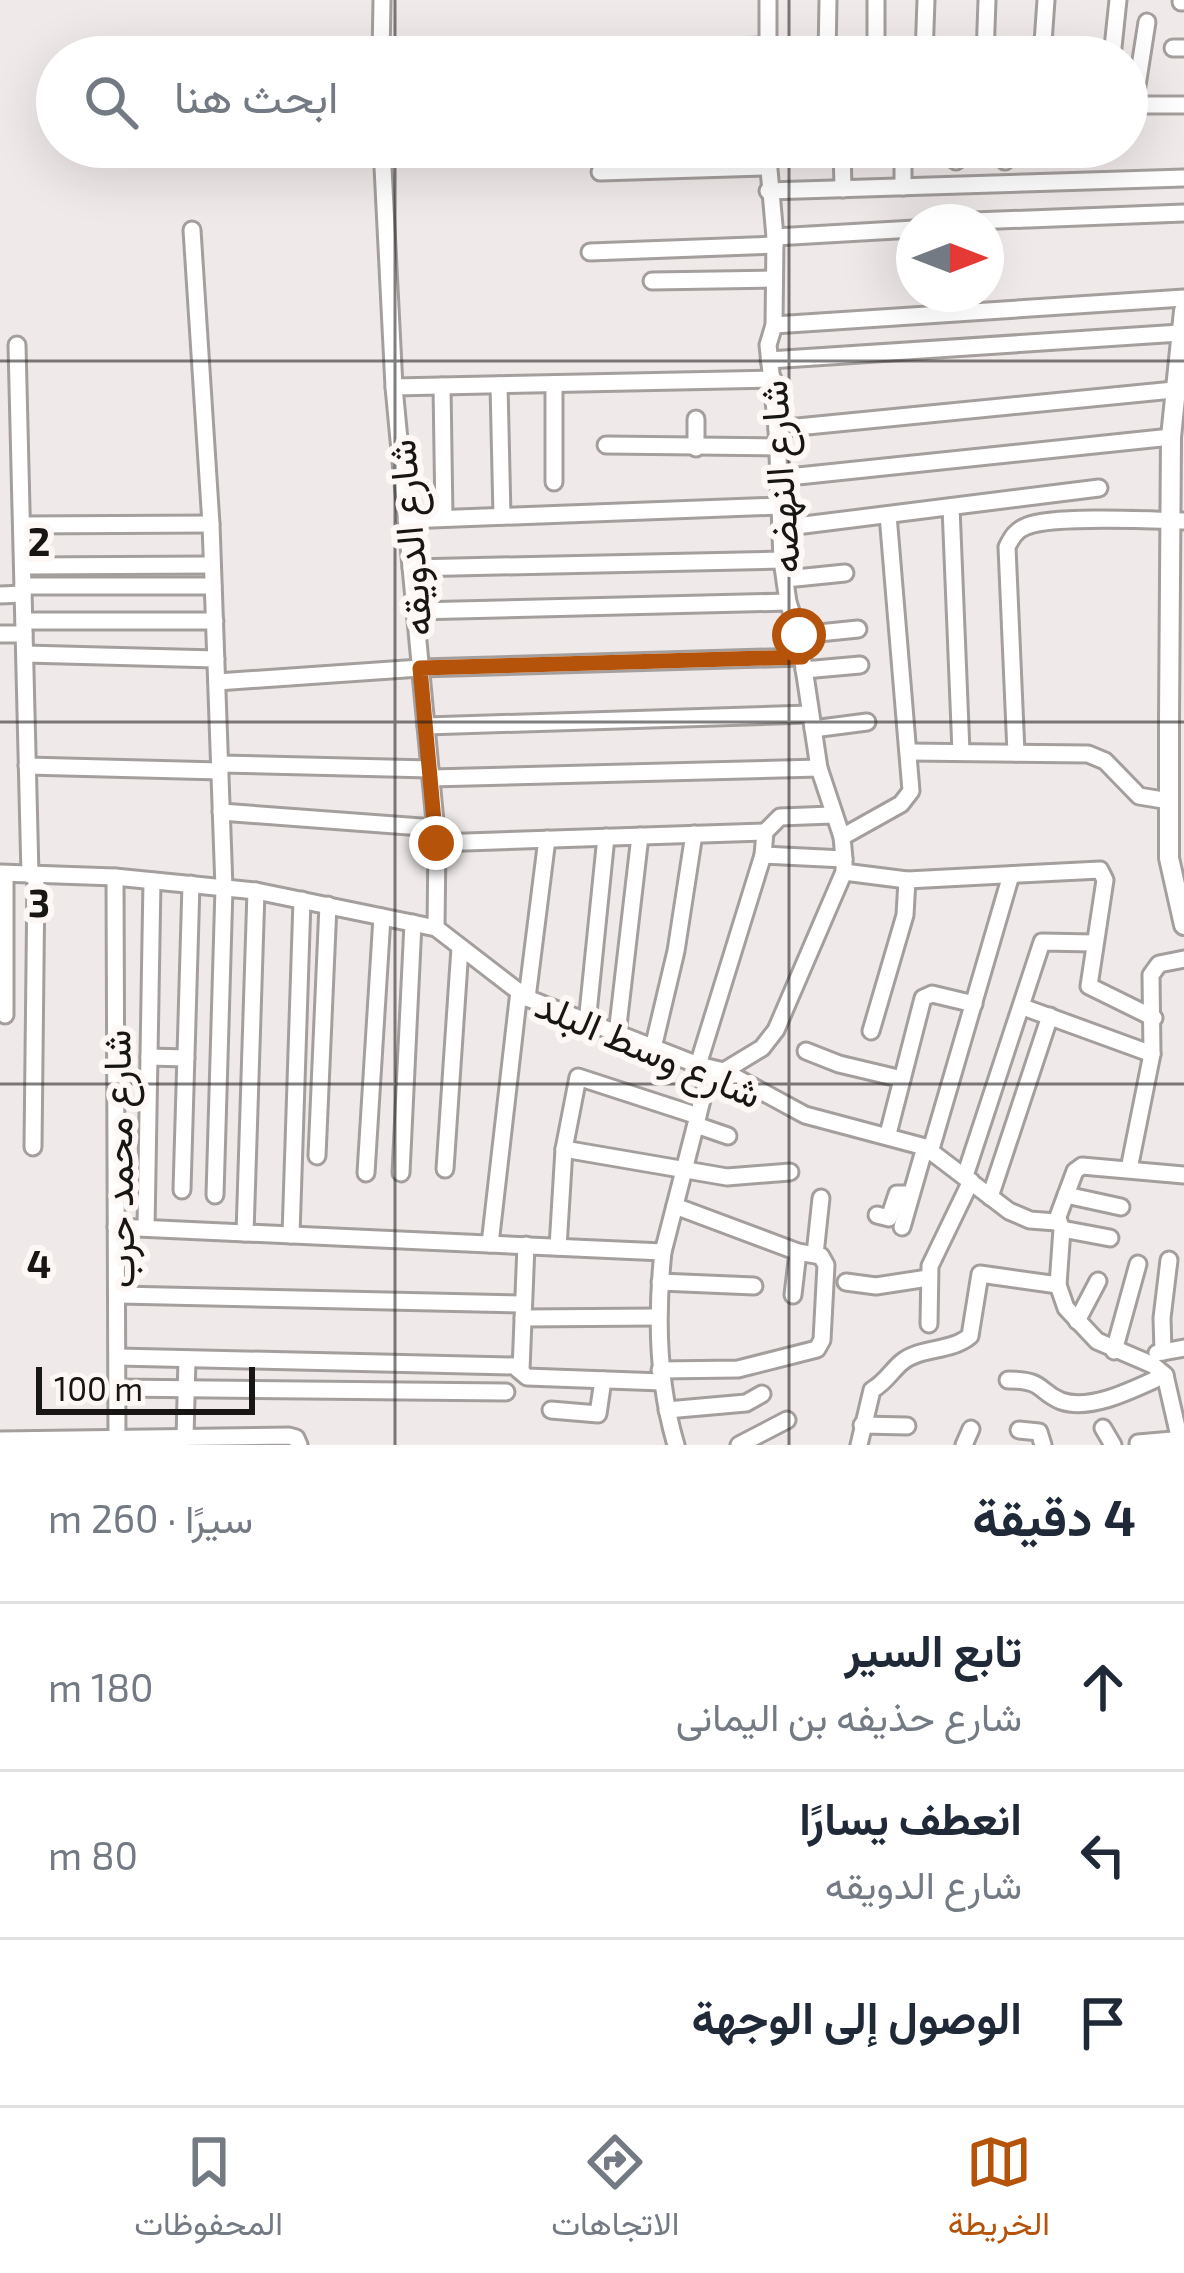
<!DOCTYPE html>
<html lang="ar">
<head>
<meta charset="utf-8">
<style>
  body { margin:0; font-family:"Exo 2",Vazirmatn,sans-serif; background:#f6f6f7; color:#1f2937; direction:rtl }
  .compass { position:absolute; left:896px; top:204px; width:108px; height:108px; border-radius:50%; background:#fff; box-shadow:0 12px 48px #0002; rotate:90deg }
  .scale { position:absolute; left:36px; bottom:30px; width:219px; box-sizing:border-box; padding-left:12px; border:6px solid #171615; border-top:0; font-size:33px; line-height:42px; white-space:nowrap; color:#171615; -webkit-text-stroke:9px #fdf8f6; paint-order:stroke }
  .stop { position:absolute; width:36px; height:36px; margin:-27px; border:9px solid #b45309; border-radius:50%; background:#fff }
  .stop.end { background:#b45309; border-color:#fff; box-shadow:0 3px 12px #0008 }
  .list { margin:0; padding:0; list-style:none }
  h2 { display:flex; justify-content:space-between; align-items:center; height:156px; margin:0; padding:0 48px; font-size:51px }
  h2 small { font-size:39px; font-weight:400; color:#747a83 }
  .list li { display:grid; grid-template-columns:78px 1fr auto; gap:36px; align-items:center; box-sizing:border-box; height:168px; padding:0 48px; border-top:3px solid #e0e1e3 }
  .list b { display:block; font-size:45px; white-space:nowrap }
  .list p { margin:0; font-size:39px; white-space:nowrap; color:#747a83 }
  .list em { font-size:39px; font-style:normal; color:#747a83 }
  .icon { flex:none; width:66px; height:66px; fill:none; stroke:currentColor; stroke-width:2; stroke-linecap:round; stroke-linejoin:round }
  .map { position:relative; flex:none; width:1184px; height:1445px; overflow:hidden; direction:ltr }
  .search { position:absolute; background:#fff; box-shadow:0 12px 48px #0002; left:36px; right:36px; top:36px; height:132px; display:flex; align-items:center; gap:30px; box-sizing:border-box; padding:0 42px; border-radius:66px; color:#747a83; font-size:45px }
  .sheet { height:660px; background:#fff }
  nav { display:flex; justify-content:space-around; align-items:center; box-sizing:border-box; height:168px; border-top:3px solid #e0e1e3; background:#fff; font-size:33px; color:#747a83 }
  nav a { display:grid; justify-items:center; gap:6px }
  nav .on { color:#b45309 }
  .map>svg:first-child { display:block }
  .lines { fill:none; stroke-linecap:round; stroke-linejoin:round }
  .minor-casing { stroke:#a49f9d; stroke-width:21 }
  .tertiary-casing { stroke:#a49f9d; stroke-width:24 }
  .minor { stroke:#fff; stroke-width:15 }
  .tertiary { stroke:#fff; stroke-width:18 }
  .route { stroke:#b45309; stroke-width:15 }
  .grid { fill:none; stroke:#171615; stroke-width:3; stroke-opacity:0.55 }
  .labels { text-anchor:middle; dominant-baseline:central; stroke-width:12; stroke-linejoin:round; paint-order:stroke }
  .street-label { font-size:39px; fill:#171615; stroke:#fdf8f6 }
  .grid-label { font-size:39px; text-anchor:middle; font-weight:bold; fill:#171615; stroke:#fdf8f6; stroke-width:12; stroke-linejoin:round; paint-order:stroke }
</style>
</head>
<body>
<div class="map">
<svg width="1184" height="1445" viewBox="0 0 1184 1445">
  <rect width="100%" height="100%" fill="#efeae9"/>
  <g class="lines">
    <defs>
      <g id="minor">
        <polyline points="768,0 768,57"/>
        <polyline points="1181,2 1184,2"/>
        <polyline points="1173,48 1184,48"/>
        <polyline points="588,51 768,46"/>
        <polyline points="381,57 382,0"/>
        <polyline points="827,57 828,0"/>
        <polyline points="876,57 876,0"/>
        <polyline points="924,57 926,0"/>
        <polyline points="985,57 987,0"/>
        <polyline points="1042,57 1046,0"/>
        <polyline points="1112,57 1118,0"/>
        <polyline points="1127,105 1184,105"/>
        <polyline points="1134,105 1147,22"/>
        <polyline points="382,147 394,387 437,843 436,928"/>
        <polyline points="842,147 843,189"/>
        <polyline points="956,147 956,161"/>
        <polyline points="1005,161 1006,147"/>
        <polyline points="600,172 767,167"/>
        <polyline points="903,187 903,147"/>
        <polyline points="768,191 1184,178"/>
        <polyline points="948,222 1184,213"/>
        <polyline points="192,230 211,524 224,888 215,1195"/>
        <polyline points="775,237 914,229"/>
        <polyline points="590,252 775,245"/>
        <polyline points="652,281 774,279"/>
        <polyline points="774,325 1184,298"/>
        <polyline points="17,345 30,875"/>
        <polyline points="769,360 1180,333"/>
        <polyline points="499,385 502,516"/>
        <polyline points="442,386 444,518"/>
        <polyline points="394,387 773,379"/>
        <polyline points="777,429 1184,389"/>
        <polyline points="606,445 778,447"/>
        <polyline points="696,448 696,419"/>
        <polyline points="779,478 1171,437"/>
        <polyline points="554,482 554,384"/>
        <polyline points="951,507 961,752"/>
        <polyline points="406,520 780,506"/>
        <polyline points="22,525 211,524"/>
        <polyline points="780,528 1099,488"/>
        <polyline points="23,566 212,565"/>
        <polyline points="411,568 782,560"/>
        <polyline points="786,579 845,573"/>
        <polyline points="23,586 213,586"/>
        <polyline points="0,595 23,594"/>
        <polyline points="415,611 788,602"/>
        <polyline points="24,621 215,621"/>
        <polyline points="0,634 24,634"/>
        <polyline points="799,635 858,629"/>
        <polyline points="25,654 216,659"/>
        <polyline points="804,670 860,665"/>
        <polyline points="217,682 420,668 802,657"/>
        <polyline points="426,726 809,714"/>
        <polyline points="813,729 867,722"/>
        <polyline points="909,752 1088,754 1105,761 1139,796 1169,801"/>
        <path d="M1016,753L1007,547C1012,537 1016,530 1027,526C1053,515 1151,520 1184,521"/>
        <polyline points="220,764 430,769"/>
        <polyline points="27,766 220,771"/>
        <polyline points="431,778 819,768"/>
        <polyline points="221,812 435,828"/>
        <polyline points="842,837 901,804 911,791 888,515"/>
        <polyline points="437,843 765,832"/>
        <polyline points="763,855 844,859"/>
        <polyline points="844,872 907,880 1100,870 1105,880 1089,986 1154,1018"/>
        <polyline points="0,873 115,877 256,891 436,928 527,998 698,1065 724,1071 805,1115 925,1147 1009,1211 1030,1220 1056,1222 1075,1171 1082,1166 1184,1175"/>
        <polyline points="115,877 117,1440"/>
        <polyline points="527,998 547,839"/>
        <polyline points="1023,1007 1152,1054"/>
        <polyline points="5,1015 5,874"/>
        <polyline points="587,1023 606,837"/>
        <polyline points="871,1031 905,915 907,880"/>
        <polyline points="617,1034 640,836"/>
        <polyline points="653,1048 676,951 694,834"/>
        <polyline points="806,1051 839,1064 902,1079"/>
        <polyline points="149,1057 186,1058"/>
        <polyline points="698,1065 763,855 765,832 780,817 832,815"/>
        <polyline points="724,1071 762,1048 776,1030 844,872 844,859 842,837 819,768 799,635 788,602 782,560 777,429 768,345 774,325 775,237 767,147"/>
        <polyline points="696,1125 728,1136"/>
        <polyline points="888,1134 923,998 932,994 974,1004"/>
        <polyline points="33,1147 36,875"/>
        <polyline points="564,1149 727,1177 790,1172"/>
        <polyline points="931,1149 1011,875"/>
        <polyline points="317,1156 328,905"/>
        <polyline points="445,1169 460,948"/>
        <polyline points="1129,1169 1152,1054 1151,975 1159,964 1184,959"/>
        <polyline points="366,1173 382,917"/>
        <polyline points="401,1173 413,923"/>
        <polyline points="965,1176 1042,942 1094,943"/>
        <polyline points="182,1190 191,884"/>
        <polyline points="1066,1195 1121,1207"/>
        <polyline points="990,1197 1050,1016"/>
        <polyline points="877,1215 889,1218 897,1194 911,1194"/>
        <polyline points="1058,1219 1062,1229 1058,1285 1066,1308 1097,1341 1153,1365 1165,1375 1181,1445"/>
        <polyline points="116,1227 663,1252"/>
        <polyline points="902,1227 925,1147"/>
        <polyline points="146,1228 152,881"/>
        <polyline points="1062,1229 1110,1238"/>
        <polyline points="245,1233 256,891"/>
        <polyline points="291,1235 302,900"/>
        <polyline points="490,1244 519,991"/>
        <polyline points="558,1247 564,1149 578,1077 698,1116"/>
        <polyline points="815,1254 821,1198"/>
        <polyline points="660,1282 754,1286"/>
        <polyline points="846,1282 876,1286 928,1278"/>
        <polyline points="119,1295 523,1304"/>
        <polyline points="793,1295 798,1252"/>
        <polyline points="523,1318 658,1317"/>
        <polyline points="1077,1321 1098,1281"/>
        <polyline points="929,1324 930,1266 971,1181"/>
        <polyline points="1114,1351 1138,1264"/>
        <polyline points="1163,1352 1162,1318 1169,1260"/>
        <polyline points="1157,1353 1184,1348"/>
        <polyline points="118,1357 514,1366 527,1377 662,1382"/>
        <polyline points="521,1370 526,1245"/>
        <polyline points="660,1370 738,1369 817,1349 822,1340 826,1265 821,1256 798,1252 675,1206"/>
        <path d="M1008,1380C1045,1380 1037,1391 1061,1401C1092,1412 1138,1387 1165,1375"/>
        <polyline points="117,1388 506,1392"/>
        <polyline points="551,1410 598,1414 603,1380"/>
        <polyline points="667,1410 746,1403 762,1394"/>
        <polyline points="862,1425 907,1426"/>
        <polyline points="1103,1428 1113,1445"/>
        <polyline points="1019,1430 1039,1432 1043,1445"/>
        <polyline points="185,1438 187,1359"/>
        <polyline points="0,1440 289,1436 296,1438 299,1445"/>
        <polyline points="1138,1443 1184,1439"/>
        <path d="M676,1445C657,1381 656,1317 663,1252L710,1069"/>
        <polyline points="739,1445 787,1420"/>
        <path d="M859,1445L872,1390C886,1382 891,1371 902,1362C920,1347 951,1352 970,1336L980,1274L1058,1285"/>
        <polyline points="964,1445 971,1429"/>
      </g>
      <polyline id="tertiary" points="1184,311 1171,437 1169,720 1169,858 1184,925"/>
    </defs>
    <use href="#minor" class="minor-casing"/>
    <use href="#tertiary" class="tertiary-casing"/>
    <use href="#minor" class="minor"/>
    <use href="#tertiary" class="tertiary"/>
  </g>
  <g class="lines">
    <polyline class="route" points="436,843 420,668 802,657 799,635"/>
  </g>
  <path class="grid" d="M395,0V57M789,0V57M395,147V1445M789,147V1445M0,361H1184M0,722H1184M0,1084H1184"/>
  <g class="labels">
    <g class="street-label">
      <text transform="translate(778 477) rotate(-94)">شارع النهضه</text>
      <text transform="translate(408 538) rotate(-95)">شارع الدويقه</text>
      <text transform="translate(649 1048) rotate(23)">شارع وسط البلد</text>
      <text transform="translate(117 1159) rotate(-91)">شارع محمد حرب</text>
    </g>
  </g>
  <g class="grid-label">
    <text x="39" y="556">2</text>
    <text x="39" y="917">3</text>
    <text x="39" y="1278">4</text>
  </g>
</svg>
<svg class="compass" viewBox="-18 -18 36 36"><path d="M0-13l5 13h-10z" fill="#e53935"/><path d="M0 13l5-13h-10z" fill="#747a83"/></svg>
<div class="scale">100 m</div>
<div class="stop" style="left:799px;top:635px"></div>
<div class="stop end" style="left:436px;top:843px"></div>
<div class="search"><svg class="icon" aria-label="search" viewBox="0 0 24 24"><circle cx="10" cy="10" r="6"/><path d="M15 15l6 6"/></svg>ابحث هنا</div>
</div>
<section class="sheet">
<h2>4 دقيقة<small>سيرًا · 260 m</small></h2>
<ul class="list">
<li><svg class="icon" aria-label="ahead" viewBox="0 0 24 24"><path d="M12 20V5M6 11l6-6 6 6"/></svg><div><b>تابع السير</b><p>شارع حذيفه بن اليمانى</p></div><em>180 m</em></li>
<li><svg class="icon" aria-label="left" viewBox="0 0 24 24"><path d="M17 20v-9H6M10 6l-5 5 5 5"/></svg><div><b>انعطف يسارًا</b><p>شارع الدويقه</p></div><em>80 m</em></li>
<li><svg class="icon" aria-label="arrive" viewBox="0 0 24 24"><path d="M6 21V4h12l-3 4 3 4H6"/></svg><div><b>الوصول إلى الوجهة</b></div></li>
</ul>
</section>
<nav>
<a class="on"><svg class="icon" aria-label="map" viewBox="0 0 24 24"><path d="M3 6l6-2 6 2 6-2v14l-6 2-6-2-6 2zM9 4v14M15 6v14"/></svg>الخريطة</a>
<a><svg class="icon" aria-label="directions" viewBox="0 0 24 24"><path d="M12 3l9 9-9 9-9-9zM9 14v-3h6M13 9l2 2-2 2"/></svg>الاتجاهات</a>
<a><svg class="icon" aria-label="saved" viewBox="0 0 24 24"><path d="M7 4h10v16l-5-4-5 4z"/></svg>المحفوظات</a>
</nav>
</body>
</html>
